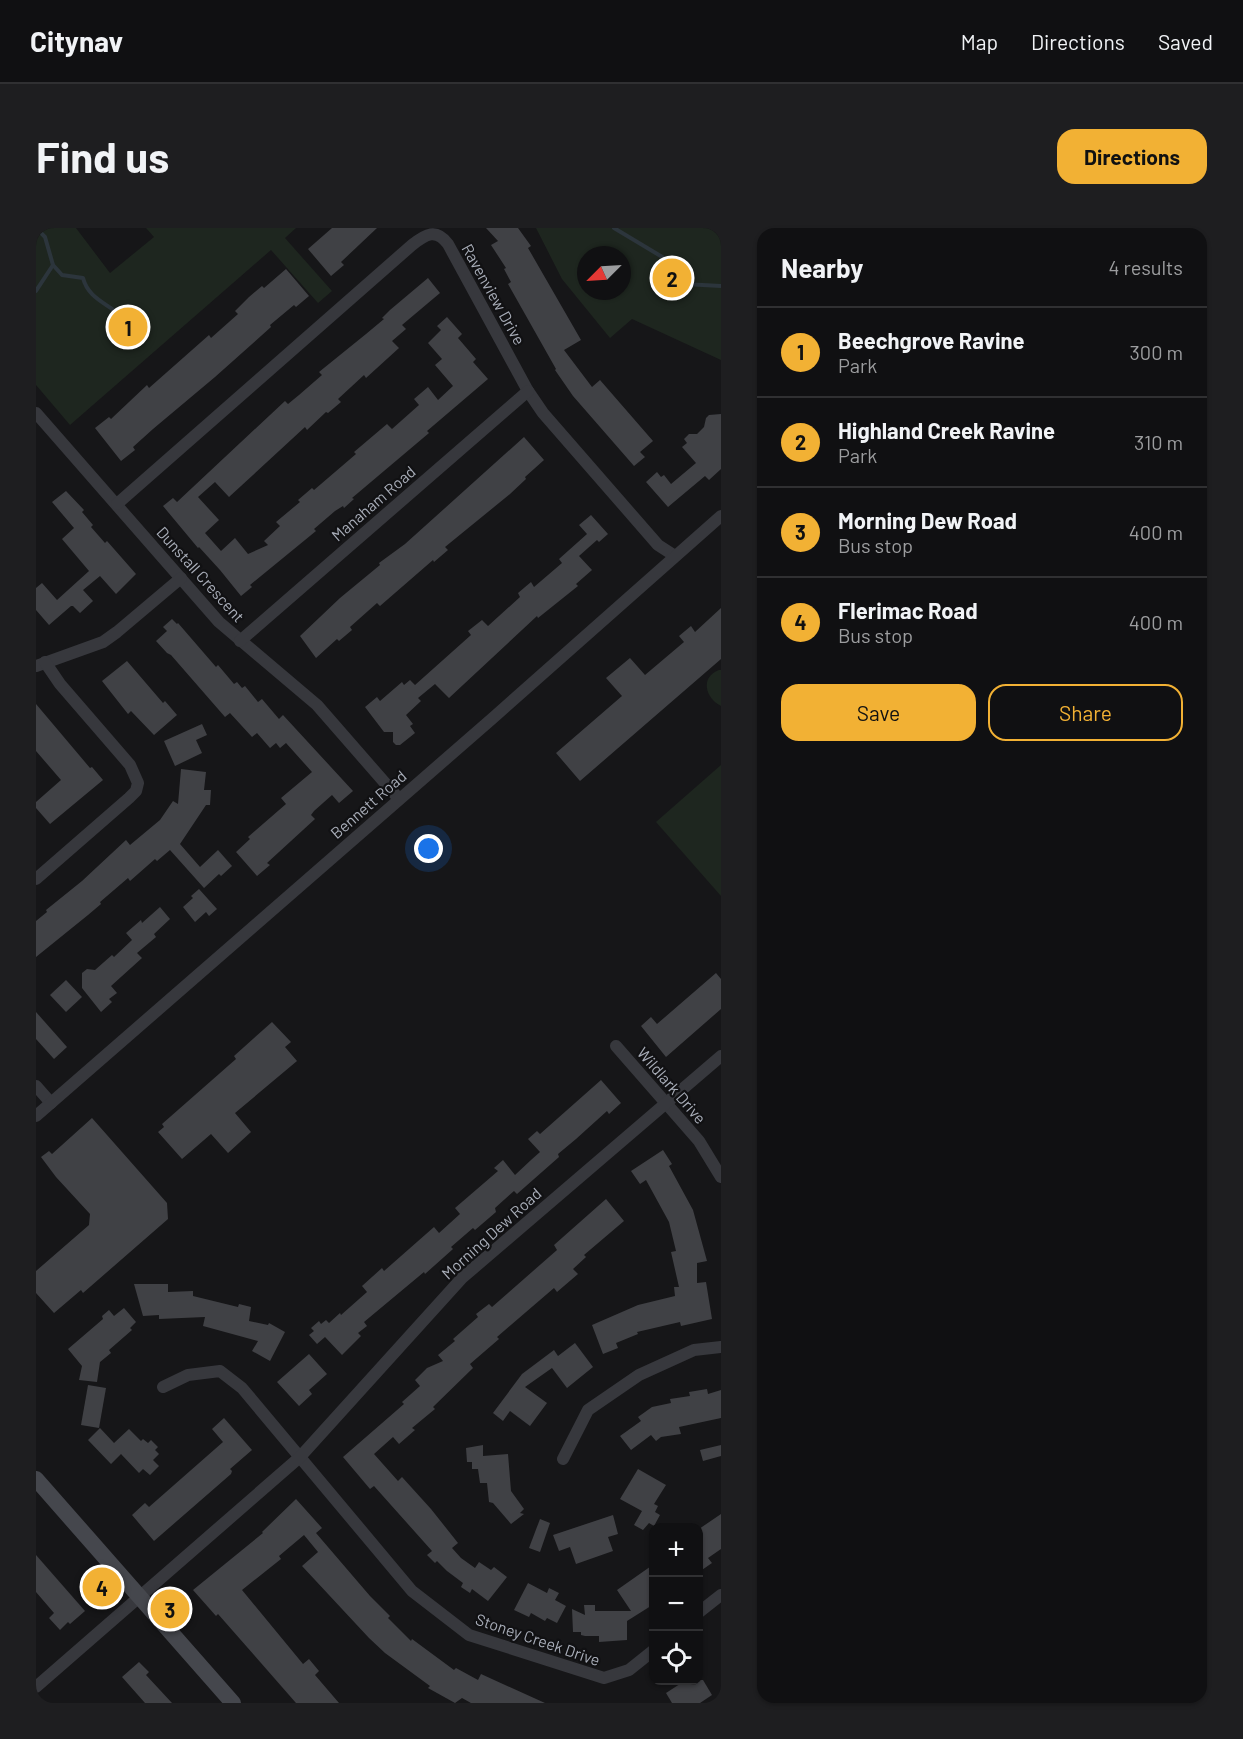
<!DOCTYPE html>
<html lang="en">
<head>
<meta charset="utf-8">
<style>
  body { margin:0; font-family:Barlow,sans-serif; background:#1e1e20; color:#f1f3f6 }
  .controls { position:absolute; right:18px; bottom:18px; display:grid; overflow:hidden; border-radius:12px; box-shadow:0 2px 4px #0004 }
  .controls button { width:54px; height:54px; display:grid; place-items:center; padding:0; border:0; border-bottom:2px solid #303032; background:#101012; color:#f1f3f6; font:30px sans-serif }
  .compass { position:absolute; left:541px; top:18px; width:54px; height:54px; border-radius:50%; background:#101012; box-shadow:0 2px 4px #0004; rotate:246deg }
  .you { position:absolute; left:393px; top:621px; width:21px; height:21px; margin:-15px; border:4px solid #fff; border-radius:50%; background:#1a73e8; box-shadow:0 0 0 9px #1a73e833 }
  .badge { display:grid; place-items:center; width:39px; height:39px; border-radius:50%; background:#f2b134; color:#111; font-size:20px; font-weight:700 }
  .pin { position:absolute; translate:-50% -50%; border:3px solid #fff; box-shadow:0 2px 6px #0006 }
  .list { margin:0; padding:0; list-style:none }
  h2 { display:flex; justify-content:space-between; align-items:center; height:78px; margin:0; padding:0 24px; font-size:26px }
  h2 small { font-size:20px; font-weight:400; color:#9c9d9f }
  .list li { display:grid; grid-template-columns:39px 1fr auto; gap:18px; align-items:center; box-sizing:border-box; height:90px; padding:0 24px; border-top:2px solid #303032 }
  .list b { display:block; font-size:22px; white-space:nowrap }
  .list p { margin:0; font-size:20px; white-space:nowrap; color:#9c9d9f }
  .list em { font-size:20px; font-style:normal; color:#9c9d9f }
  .actions { display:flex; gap:12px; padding:18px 24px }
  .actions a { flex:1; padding:14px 0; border:2px solid #f2b134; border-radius:18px; text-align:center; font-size:21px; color:#f2b134 }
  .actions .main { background:#f2b134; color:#111 }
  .icon { flex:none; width:33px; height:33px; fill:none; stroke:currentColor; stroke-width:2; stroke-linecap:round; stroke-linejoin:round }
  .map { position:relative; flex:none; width:685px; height:1475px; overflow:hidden; border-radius:18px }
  header { display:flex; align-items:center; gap:36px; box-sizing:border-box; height:84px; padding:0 30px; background:#101012; border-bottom:2px solid #303032 }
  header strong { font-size:28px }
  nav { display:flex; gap:33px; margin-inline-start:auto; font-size:21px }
  .intro { display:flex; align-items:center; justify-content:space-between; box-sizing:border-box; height:144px; padding:0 36px }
  h1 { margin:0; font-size:42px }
  .button { padding:15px 27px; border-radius:18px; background:#f2b134; color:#111; font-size:21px; font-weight:700 }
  main { display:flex; gap:36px; padding:0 36px }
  aside { flex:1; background:#101012; border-radius:18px; box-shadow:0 2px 4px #0004 }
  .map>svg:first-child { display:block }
  .green { fill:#1e261f; fill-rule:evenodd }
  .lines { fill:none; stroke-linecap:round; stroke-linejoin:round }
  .stream { stroke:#2c353c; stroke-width:4 }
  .building { fill:#404145 }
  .street { stroke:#37383d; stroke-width:12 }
  .secondary { stroke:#45474d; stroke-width:16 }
  .labels { text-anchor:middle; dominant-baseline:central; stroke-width:4.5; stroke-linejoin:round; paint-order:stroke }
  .street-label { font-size:16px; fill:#a8adb8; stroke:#111113 }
</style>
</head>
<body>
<header>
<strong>Citynav</strong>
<nav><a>Map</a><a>Directions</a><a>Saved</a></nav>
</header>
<div class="intro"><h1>Find us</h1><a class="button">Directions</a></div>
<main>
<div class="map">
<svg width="685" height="1475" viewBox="0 0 685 1475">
  <rect width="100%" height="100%" fill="#161618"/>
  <g class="green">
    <polygon points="0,0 40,0 74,45 118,9 110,0 260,0 249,10 296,63 282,75 235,22 34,197 0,157"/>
    <path d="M500,0H685V132L596,91L574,110L526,51ZM550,27H586V63H550Z"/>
    <path d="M683,442H685V478C669,470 664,449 683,442Z"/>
    <polygon points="685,537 685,668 620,594"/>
  </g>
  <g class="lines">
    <g class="stream">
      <polyline points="0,0 9,9 17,37 0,63"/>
      <polyline points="578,0 628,30 648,56 685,58"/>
      <path d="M17,37L26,47L47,50C52,69 68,74 83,86L97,83L109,92L106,97"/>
    </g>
  </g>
  <g class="building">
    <polygon points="296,0 341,0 305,34 308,37 295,48 272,21"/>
    <polygon points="450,0 482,0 495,18 492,20 545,112 528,122 556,159 564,152 617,213 604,224 609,229 598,238 537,168 519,142 520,141 472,56 475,54 468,41 470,40 455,17 462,13"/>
    <polygon points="250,41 273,68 260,79 258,77 234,97 235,99 179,149 117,201 97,219 99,222 85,233 59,200 73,189 75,191 111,157 113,160 173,107 175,110 202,86 199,83 213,69 226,58 228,60"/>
    <polygon points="392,50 404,65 366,97 370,101 356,113 363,120 330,150 328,147 302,171 305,174 292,185 290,184 271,202 269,199 193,269 179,254 162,269 183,292 169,305 185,323 199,310 212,326 232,317 228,313 244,298 240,294 264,274 262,272 276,260 278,262 320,226 318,224 351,196 356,201 383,177 378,171 392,159 402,172 417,158 399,137 406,131 392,115 405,102 401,98 411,89 426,106 422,110 440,131 437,134 452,151 391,203 393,205 316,270 318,271 308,280 307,278 299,283 278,301 280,303 214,357 216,359 205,368 184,342 163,319 162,320 127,278 137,270 141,274 249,173 252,176 263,167 286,147 283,144 330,106 348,91 346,90 354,82"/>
    <polygon points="685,186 685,241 673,252 669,248 632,279 610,254 621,244 625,249 628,247 635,256 660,235 646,219 651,215 648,211 653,206 661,206 668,199 670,190 673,187"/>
    <polygon points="488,209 508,232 489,249 490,251 474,266 409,319 412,322 398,334 397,332 344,378 341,375 314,399 316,402 303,413 301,411 280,430 264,408 304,370 344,337 343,335 369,316"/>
    <polygon points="30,263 48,282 46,284 57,297 55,299 69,315 71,313 100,346 80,366 64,348 47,362 57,373 44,385 37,378 35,378 13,397 0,382 0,360 6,355 21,372 53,343 26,311 38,300 16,274"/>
    <polygon points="555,287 572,306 563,314 561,312 543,328 556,342 540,356 542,358 502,390 501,388 413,470 399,456 382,470 385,473 370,487 377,496 374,498 379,505 364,517 360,517 357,514 357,504 348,504 329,479 341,469 344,473 366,454 368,457 374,452 379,457 435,407 432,403 446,392 452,398 484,369 482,365 495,354 498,359 526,335 523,331 551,306 543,297"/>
    <polygon points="685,380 685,431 544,553 520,525 586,468 570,450 594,430 609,447 648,414 643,408 655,398 659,404"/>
    <polygon points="136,391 141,396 142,395 180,439 182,437 198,456 201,454 206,460 209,458 222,474 226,471 243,491 247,487 317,563 303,575 296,567 278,583 275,587 279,591 231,635 234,637 221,648 200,624 214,611 212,609 250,576 245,570 276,544 250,515 244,520 240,515 234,520 221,505 216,509 194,485 189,489 135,427 131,425 120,413 131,403 127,399"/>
    <polygon points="91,433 127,475 129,473 141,487 118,507 95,483 92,486 66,453"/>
    <polygon points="0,476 54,540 56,539 67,552 14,596 0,580 0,574 25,552 0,523"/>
    <polygon points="166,496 171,507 160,512 166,525 139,538 128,513"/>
    <polygon points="145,541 170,544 168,562 175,562 174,577 170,577 144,616 164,639 182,622 196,638 185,648 183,646 168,660 134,622 121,633 119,631 94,653 92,650 64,674 65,676 52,687 0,729 0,693 11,684 10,682 46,653 90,612 94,617 124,592 137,573 142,576"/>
    <polygon points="163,661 181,681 173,688 170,684 159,694 147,679 157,670 155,668"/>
    <polygon points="124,679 134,691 118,706 120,709 101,725 106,730 75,758 81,765 73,771 76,774 65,784 46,760 46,745 51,741 59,742 76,727 78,729 96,712 90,705 105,692 106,695"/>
    <polygon points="680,745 685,751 685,781 630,829 605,798 615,789 621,796"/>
    <polygon points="30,752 46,769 30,784 14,767"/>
    <polygon points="0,784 31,819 18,831 0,811"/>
    <polygon points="236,794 255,814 249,819 261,833 199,885 215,904 192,925 175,906 146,931 122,904 128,899 126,896 200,831 198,828"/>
    <polygon points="565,852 585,875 573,886 571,883 540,911 522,926 523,929 481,966 478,963 459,980 460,984 439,1002 437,1000 415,1019 417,1021 389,1046 388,1044 328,1094 331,1098 322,1105 325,1108 306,1127 289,1109 281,1116 273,1107 278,1103 275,1100 283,1093 285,1096 290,1092 293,1095 304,1085 305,1087 331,1064 326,1058 346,1040 348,1043 398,999 403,1005 424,986 419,980 462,943 458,940 467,932 479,947 495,932 504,924 492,911 501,903 504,906"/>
    <polygon points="56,890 131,975 132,991 47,1065 45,1062 18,1085 0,1065 0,1043 53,997 54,986 20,949 5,929 13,923 16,926"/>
    <polygon points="627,922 636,936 633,938 657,982 671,1033 661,1035 661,1055 670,1054 676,1091 645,1098 644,1094 601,1104 602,1106 580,1115 582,1120 567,1126 556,1097 602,1077 639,1068 638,1059 643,1059 635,1024 640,1023 633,994 610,952 604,956 595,943"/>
    <polygon points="570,971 588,993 548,1027 550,1029 537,1041 542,1046 521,1064 518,1060 461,1109 463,1111 434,1136 437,1140 397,1179 399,1181 376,1200 379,1202 363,1216 357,1209 338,1226 362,1253 366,1249 395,1281 422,1315 416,1320 425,1330 439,1340 443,1334 455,1342 458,1339 471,1349 452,1373 436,1361 434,1365 425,1359 427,1355 411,1343 401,1333 399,1335 391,1327 396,1323 338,1258 334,1261 307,1229 368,1176 366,1174 384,1158 379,1152 391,1140 407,1133 402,1127 419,1113 417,1111 442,1089 440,1086 453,1076 456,1079 521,1022 518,1017"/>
    <polygon points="98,1056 132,1056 132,1064 157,1063 157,1068 202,1079 203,1076 215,1079 213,1093 232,1097 233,1095 249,1104 234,1133 216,1123 222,1113 167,1098 169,1089 123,1091 123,1087 107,1088"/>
    <polygon points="88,1080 100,1094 94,1100 96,1102 73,1122 75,1125 64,1134 61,1154 43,1152 46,1138 32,1121 67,1091 66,1088 73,1082 78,1088"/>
    <polygon points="539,1115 557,1139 531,1160 516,1140 489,1159 511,1175 494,1198 474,1183 467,1193 457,1185 486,1146 518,1122 522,1128"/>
    <polygon points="273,1126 291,1146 273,1162 276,1166 263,1178 241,1154"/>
    <polygon points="52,1157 70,1160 63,1200 45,1197"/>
    <polygon points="671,1161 672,1166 685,1162 685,1190 643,1199 645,1206 625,1209 620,1213 615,1207 595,1222 584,1208 605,1193 602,1189 616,1179 635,1175 634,1171 654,1168 653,1164"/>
    <polygon points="188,1190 216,1222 194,1241 196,1243 195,1246 118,1313 96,1287 109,1275 113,1279 187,1214 176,1201"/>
    <polygon points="64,1200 78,1215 93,1201 105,1213 107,1211 112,1215 115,1212 122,1219 119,1222 123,1226 117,1232 123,1238 114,1247 107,1241 103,1245 85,1226 75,1236 52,1212"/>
    <polygon points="447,1217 447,1228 472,1226 475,1263 488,1281 484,1285 488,1286 475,1296 457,1275 453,1274 451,1255 444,1255 442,1241 436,1241 436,1234 431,1234 430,1220"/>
    <polygon points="685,1217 685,1228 667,1233 664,1222"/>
    <polygon points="602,1241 630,1257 618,1276 622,1278 619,1284 624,1287 618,1298 613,1295 607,1302 598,1297 606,1283 584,1271"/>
    <polygon points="260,1271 286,1300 280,1305 334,1368 354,1388 352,1390 375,1413 376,1411 418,1442 420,1440 442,1452 445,1446 509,1475 435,1475 426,1470 419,1475 392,1460 394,1458 349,1425 333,1410 266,1338 282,1324 268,1307 243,1328 245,1331 206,1362 267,1436 273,1431 283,1443 279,1447 303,1475 260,1475 182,1386 180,1388 157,1362 227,1305 226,1304"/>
    <polygon points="685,1286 685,1321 672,1330 676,1335 663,1344 663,1301"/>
    <polygon points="577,1287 582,1306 572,1309 577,1323 540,1336 534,1319 523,1323 517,1307"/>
    <polygon points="504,1291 514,1295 504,1324 493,1320"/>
    <polygon points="0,1327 49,1383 34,1396 32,1394 24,1402 13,1390 18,1385 0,1364"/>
    <polygon points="618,1336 618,1376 591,1393 591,1412 563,1414 563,1408 549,1408 545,1407 545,1404 537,1404 536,1381 549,1387 548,1377 559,1377 559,1383 595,1383 581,1362"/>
    <polygon points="492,1355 511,1365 513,1360 523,1365 519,1372 530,1378 521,1395 511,1390 509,1393 495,1385 493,1389 478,1382"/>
    <polygon points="103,1434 113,1444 110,1447 136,1475 109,1475 86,1449"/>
    <polygon points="650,1452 667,1452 676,1467 664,1475 636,1475 630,1465"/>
  </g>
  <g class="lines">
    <g class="street">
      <polyline points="0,185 183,394 281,477 363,571"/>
      <path d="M81,276L376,17C390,6 400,0 412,16L492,163L507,185L622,317L639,328"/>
      <polyline points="204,413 492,163"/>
      <polyline points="0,438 67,414 81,404 145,350"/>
      <polyline points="0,651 93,570 100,563 102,555 94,537 24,456 9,434"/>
      <polyline points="580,818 663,913 685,949"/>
      <polyline points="0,858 15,875"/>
      <polyline points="0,888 458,489 685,288"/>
      <polyline points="127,1159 152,1147 184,1143 206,1160 376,1363 433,1407 568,1450 593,1442 618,1422"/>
      <polyline points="527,1231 552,1182 603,1147 658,1122 685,1119"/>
      <polyline points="662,1385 685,1367"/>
      <polyline points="0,1459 264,1229 426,1050 685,828"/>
    </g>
    <polyline class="secondary" points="0,1251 197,1475"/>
  </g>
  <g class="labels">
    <g class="street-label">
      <text transform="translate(458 66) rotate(61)">Ravenview Drive</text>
      <text transform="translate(337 275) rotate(-41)">Manaham Road</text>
      <text transform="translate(165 346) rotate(48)">Dunstall Crescent</text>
      <text transform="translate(332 576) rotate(-41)">Bennett Road</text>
      <text transform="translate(636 857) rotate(49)">Wildlark Drive</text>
      <text transform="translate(455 1005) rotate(-42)">Morning Dew Road</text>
      <text transform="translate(502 1411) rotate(19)">Stoney Creek Drive</text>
    </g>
  </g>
</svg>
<div class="controls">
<button>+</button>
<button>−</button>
<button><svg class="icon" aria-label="locate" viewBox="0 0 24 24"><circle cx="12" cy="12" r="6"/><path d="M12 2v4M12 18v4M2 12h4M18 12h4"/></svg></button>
</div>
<svg class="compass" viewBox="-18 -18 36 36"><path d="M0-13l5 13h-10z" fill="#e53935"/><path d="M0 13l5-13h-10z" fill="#9c9d9f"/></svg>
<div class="you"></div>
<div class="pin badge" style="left:92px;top:99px">1</div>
<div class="pin badge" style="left:636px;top:50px">2</div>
<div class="pin badge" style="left:134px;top:1381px">3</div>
<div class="pin badge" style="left:66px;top:1359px">4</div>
</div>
<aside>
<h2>Nearby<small>4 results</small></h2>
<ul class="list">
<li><span class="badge">1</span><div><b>Beechgrove Ravine</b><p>Park</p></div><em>300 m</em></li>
<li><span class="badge">2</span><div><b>Highland Creek Ravine</b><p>Park</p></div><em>310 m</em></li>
<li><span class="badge">3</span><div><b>Morning Dew Road</b><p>Bus stop</p></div><em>400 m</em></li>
<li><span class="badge">4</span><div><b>Flerimac Road</b><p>Bus stop</p></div><em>400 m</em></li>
</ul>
<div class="actions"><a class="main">Save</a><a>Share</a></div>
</aside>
</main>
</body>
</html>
